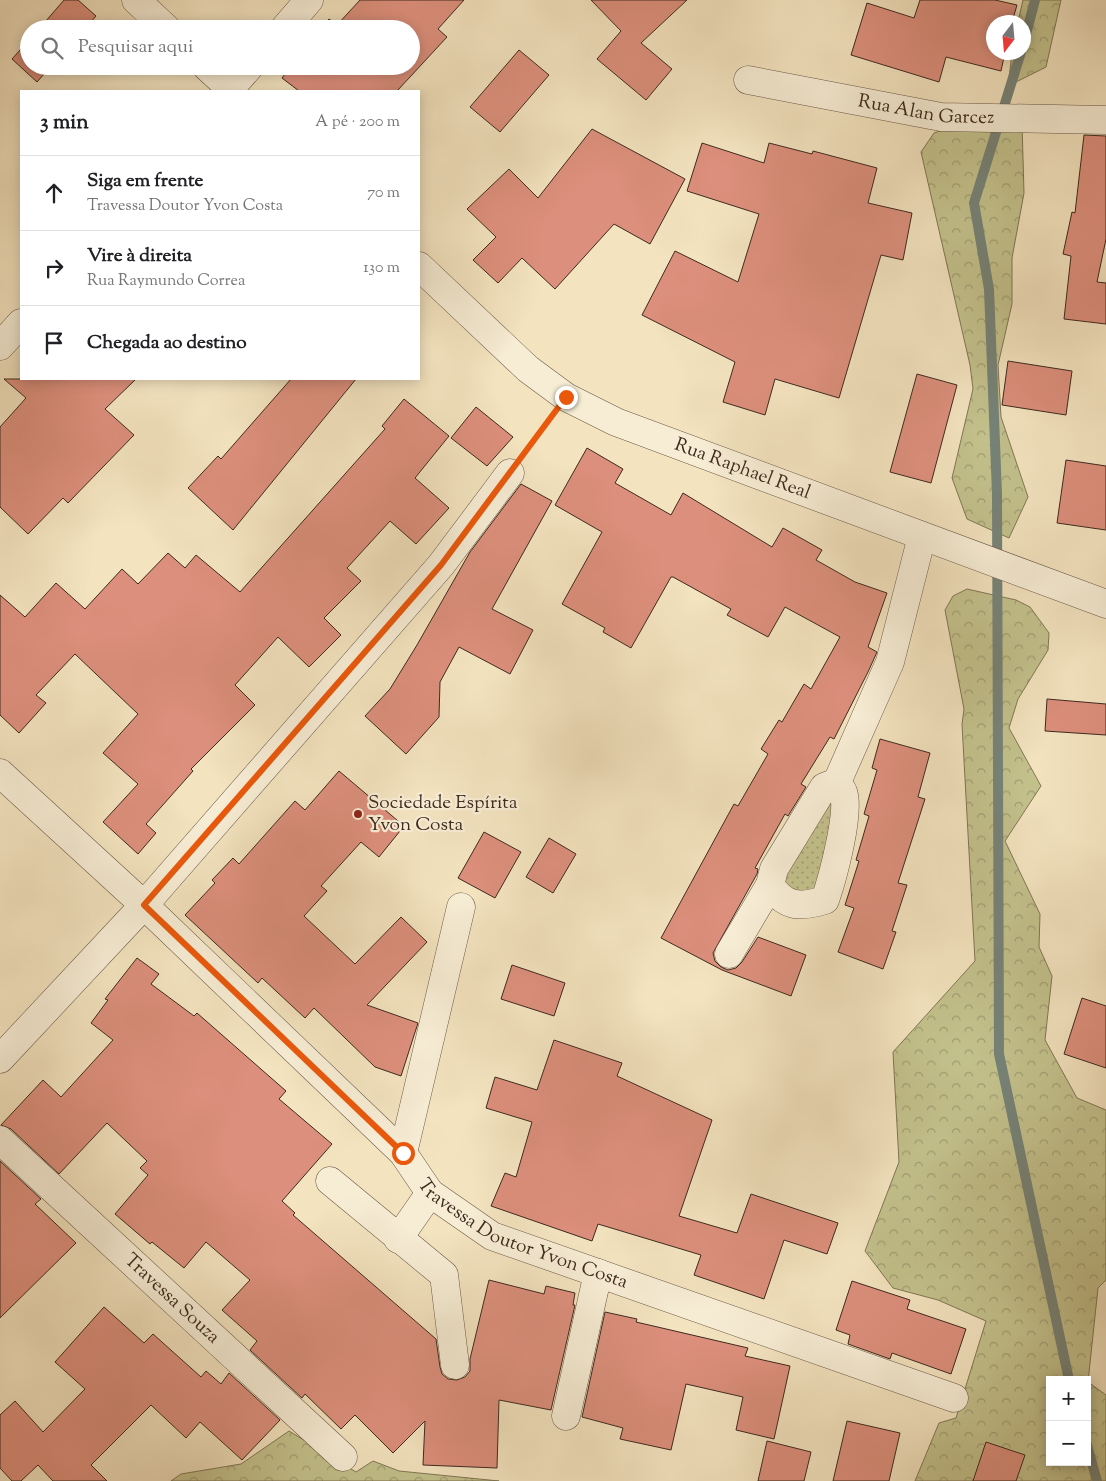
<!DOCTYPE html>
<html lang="pt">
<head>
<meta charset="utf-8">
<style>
  body { margin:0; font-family:"Sorts Mill Goudy",serif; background:#f2f2f2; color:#202124 }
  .controls { position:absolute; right:15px; bottom:15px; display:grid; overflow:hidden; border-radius:0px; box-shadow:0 2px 12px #0003 }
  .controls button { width:45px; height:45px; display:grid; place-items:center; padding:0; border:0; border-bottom:1px solid #e0e0e0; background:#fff; color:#202124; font:25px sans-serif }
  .compass { position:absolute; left:986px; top:15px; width:45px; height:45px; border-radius:50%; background:#fff; box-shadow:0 2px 12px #0003; rotate:196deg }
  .stop { position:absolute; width:15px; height:15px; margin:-11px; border:4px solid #ea580c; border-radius:50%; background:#fff }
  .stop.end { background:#ea580c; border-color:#fff; box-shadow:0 1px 5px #0008 }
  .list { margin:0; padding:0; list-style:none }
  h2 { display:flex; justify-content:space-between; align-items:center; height:65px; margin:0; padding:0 20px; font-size:21px }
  h2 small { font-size:16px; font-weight:400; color:#757577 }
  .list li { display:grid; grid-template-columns:32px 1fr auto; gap:15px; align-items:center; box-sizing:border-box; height:75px; padding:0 20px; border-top:1px solid #e0e0e0 }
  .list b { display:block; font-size:19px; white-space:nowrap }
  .list p { margin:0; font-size:16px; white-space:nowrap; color:#757577 }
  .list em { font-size:16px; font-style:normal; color:#757577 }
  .icon { flex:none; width:28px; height:28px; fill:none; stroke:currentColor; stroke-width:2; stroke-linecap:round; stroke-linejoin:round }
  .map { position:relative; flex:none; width:1106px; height:1481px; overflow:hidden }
  .search { position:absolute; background:#fff; box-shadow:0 2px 12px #0003; left:20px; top:20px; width:400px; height:55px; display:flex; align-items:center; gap:12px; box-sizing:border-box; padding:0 18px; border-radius:28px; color:#757577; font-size:19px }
  .panel { position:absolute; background:#fff; box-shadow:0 2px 12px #0003; left:20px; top:90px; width:400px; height:290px; border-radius:0px }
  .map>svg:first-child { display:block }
  .grass { fill:url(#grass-dots); stroke:#807655 }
  .forest { fill:url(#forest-crowns); stroke:#807655; fill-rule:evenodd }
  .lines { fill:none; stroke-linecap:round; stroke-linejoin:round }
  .stream { stroke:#768378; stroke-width:10 }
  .building { fill:#dc8f7c; stroke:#3e2a1e }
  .minor-casing { stroke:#6b5846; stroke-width:29 }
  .path { stroke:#3e2a1e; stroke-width:3; stroke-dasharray:4 2.5; stroke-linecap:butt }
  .minor { stroke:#f7edd5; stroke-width:28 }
  .route { stroke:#ea580c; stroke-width:6 }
  .poi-dot { fill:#8f2418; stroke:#f7edd5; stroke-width:2 }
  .labels { text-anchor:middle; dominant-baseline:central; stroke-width:4.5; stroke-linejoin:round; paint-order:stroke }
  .street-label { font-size:19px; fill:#3e2a1e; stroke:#f7edd5 }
  .poi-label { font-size:19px; fill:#3e2a1e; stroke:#f7edd5; text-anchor:start }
</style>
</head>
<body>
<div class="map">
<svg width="1106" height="1481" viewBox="0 0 1106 1481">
  <defs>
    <pattern id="grass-dots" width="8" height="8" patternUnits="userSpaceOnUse" patternTransform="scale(1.25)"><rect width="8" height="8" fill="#c3c18c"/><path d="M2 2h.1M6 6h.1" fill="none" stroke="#a09d72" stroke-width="1.8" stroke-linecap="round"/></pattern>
    <pattern id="forest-crowns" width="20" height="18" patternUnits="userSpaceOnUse" patternTransform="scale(1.25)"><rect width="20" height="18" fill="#c3c18c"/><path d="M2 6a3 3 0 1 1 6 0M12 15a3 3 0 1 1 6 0" fill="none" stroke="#a09d72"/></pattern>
  </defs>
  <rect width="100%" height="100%" fill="#f3e3bf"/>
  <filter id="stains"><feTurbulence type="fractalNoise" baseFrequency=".004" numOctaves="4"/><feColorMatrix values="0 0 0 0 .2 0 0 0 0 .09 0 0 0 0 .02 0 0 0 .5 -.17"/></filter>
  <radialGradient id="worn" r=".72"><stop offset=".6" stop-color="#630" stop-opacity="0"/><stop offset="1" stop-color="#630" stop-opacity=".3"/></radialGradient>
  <polygon class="grass" points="827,799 835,811 822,888 799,899 781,882"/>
  <g class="forest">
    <polygon points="1023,0 1061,0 1046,67 1008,86 1012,53 1024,52 1024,22 1018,22"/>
    <polygon points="1022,124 1024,193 1012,258 1012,304 998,365 1001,417 1028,497 1009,538 967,519 952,478 973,389 970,365 921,152 934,133 954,126"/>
    <path d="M967,589L1016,600L1030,607L1049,633L1048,650L1018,699L1009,728L1041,786L1005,841L1040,914L1039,947L1052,976L1045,1040L1077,1098L1106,1110V1280L1098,1288L1088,1382L1106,1395V1481H915L939,1423L956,1418L986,1321L938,1300L893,1288L865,1251L899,1162L893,1052L975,961L962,724L964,709L945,610L953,596ZM1050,1380H1087V1462H1050Z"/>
    <polygon points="289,1431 356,1472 373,1461 399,1471 499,1481 171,1481 181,1474 241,1464"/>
  </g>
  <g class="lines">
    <g class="stream">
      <polyline points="1024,42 1035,0"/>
      <polyline points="1021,52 974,203 989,289 997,494 999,1054 1069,1380"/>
      <polyline points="1087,1445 1097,1481"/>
    </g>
  </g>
  <g class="building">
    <polygon points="64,0 78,0 96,16 85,29 39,29"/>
    <polygon points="360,0 464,0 438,29 447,37 397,91 299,91 282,78 291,66 411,66 411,29 321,29 329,19 337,25"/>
    <polygon points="591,0 687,0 641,43 672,69 646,100 597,59 621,31"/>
    <polygon points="920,0 995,0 1017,5 1012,22 994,22 994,52 1005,52 1001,71 946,57 939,82 851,55 867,3 914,18"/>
    <polygon points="29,40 29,66 51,66 37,82 12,59"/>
    <polygon points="519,50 549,75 500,132 470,107"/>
    <polygon points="592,129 685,179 650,244 614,224 555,289 522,258 498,283 473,260 496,237 467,209 509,169 538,198"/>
    <polygon points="1084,135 1106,136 1106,239 1097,282 1106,283 1106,324 1064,319 1071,256 1063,254 1072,212 1075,213"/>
    <polygon points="702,143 764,163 769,143 812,154 813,151 877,168 868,203 912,213 903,260 881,255 839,398 775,379 765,415 723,402 735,362 642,315 675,251 738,282 759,214 687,191"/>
    <polygon points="1008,361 1072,371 1066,415 1002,405"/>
    <polygon points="917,374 957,385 931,483 890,472"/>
    <polygon points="4,379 136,379 105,409 134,435 68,503 63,498 28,534 0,507 0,427 26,398"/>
    <polygon points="291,379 356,379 233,530 188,488 218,456 221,459"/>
    <polygon points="404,399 449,436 415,478 449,508 416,544 390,521 347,568 361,581 324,618 341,635 309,667 278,637 235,685 255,705 191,769 193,771 146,824 156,833 138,854 103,822 138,784 103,753 138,714 75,654 36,695 46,703 19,733 0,715 0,595 25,617 56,583 85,609 122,569 138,584 168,553 185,568 196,555 240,592 385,429 382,426"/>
    <polygon points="476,407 513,437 487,466 451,438"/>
    <polygon points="587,448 623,469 615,483 671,515 683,493 772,547 783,528 822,550 816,560 855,582 887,593 868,647 877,652 868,672 834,739 830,737 801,784 806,787 788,816 785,814 755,868 758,869 757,874 713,953 715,961 721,967 728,970 736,968 742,962 758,937 806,955 791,996 722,970 661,938 734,804 738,806 768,754 761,749 779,720 782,722 804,684 811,689 840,637 785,607 768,637 727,615 731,609 673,577 671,577 631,648 603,632 605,628 562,604 602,532 555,505"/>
    <polygon points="1066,460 1106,466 1106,530 1057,523"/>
    <polygon points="521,484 552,501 492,609 533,630 510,674 459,647 440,682 439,717 406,754 365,716 390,689 417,645 470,552"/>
    <polygon points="1047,699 1106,704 1106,735 1045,731"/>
    <polygon points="880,739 930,753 918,797 925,799 898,883 907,885 892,931 896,932 883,969 838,952 854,908 845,905 859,861 856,860 869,816 864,814 877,770 872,768"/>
    <polygon points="339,771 404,826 379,857 361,842 321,886 327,891 304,916 355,964 401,917 427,942 367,1005 418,1023 401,1076 375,1067 314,1008 305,1018 262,978 258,983 185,915 215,883 212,880 233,858 239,864 295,801 305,810"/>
    <polygon points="484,832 521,852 495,898 458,878"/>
    <polygon points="549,838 576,854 553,893 526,877"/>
    <polygon points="137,958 159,974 151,984 194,1016 197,1013 286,1091 279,1099 332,1144 282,1201 295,1213 293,1215 436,1339 440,1367 442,1374 448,1379 457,1380 465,1377 470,1371 470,1359 489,1280 544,1294 546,1286 575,1293 573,1305 575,1305 551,1410 499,1400 497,1468 423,1465 425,1421 393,1453 355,1415 341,1429 305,1394 302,1398 250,1350 257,1341 222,1310 250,1280 206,1242 184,1268 152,1242 150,1244 115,1214 148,1175 140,1168 147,1161 107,1123 59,1174 11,1129 1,1125 43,1080 61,1097 113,1040 91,1023 108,1000 105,999"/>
    <polygon points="512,965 565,983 554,1016 501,999"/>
    <polygon points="1082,998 1106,1006 1106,1068 1064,1054"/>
    <polygon points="554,1040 622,1063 617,1076 712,1120 679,1216 737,1233 751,1194 838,1223 827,1254 784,1240 764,1299 694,1275 701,1255 598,1224 592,1241 491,1206 505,1173 516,1177 532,1122 486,1108 495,1077 537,1090"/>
    <polygon points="0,1161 41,1199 35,1204 76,1243 0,1318"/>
    <polygon points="852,1281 910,1300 907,1309 966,1329 951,1374 892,1353 890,1359 848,1344 850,1335 836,1330"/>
    <polygon points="104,1307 144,1343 153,1334 201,1377 206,1371 221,1384 229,1373 280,1420 242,1460 200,1422 186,1438 151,1405 91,1465 107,1481 53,1481 38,1465 21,1481 12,1481 0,1468 0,1415 15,1401 43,1432 85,1389 55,1362"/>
    <polygon points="605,1312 637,1319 636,1322 748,1348 745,1356 790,1366 774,1439 736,1430 743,1397 686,1384 671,1450 620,1439 623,1428 582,1417"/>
    <polygon points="847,1421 900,1433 889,1481 833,1481"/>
    <polygon points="767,1441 811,1452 804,1481 758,1481"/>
    <polygon points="986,1442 1025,1455 1016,1481 973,1481"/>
  </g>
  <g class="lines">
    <defs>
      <g id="minor">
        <polyline points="136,0 167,29"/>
        <polyline points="284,29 309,0"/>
        <polyline points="206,66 233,91"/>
        <path id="s1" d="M748,80L941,117L1106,120"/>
        <polyline points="228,91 250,66"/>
        <path id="s2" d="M419,266L528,369L566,397L616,422L1106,604"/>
        <polyline points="0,346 21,323"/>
        <path id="s3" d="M0,773L144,905L403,1153L430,1193L492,1236L954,1398"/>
        <path d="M837,782C839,786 842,789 843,792C851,811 832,880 825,900C799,908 785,907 770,885L774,869L824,787L837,782L890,662L922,536"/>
        <polyline points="729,954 770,885"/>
        <polyline points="0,1059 144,905 441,565 510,473"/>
        <path id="s4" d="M0,1140L343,1457"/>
        <polyline points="403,1153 461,907"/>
        <polyline points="330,1181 444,1275 455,1365"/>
        <polyline points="398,1239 430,1193"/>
        <polyline points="566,1416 598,1273"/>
      </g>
    </defs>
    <use href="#minor" class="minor-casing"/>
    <polyline class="path" points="528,449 548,421"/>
    <use href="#minor" class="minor"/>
  </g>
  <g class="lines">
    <polyline class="route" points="403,1153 144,905 441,565 566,397"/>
  </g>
  <circle class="poi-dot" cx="358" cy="814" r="5"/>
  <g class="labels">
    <g class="street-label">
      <text stroke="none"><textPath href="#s1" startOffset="181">Rua Alan Garcez</textPath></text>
      <text stroke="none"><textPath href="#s2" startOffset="388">Rua Raphael Real</textPath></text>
      <text stroke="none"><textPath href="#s3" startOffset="704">Travessa Doutor Yvon Costa</textPath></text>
      <text stroke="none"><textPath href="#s4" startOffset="234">Travessa Souza</textPath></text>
    </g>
    <g class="poi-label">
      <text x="368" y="803">Sociedade Espírita<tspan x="368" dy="22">Yvon Costa</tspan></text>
    </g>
  </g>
  <rect width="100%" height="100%" filter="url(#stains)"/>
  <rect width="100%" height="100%" fill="url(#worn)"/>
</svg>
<div class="controls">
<button>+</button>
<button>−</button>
</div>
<svg class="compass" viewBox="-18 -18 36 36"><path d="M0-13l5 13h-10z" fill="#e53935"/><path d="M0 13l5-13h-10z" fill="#757577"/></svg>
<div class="stop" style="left:403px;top:1153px"></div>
<div class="stop end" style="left:566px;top:397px"></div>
<div class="search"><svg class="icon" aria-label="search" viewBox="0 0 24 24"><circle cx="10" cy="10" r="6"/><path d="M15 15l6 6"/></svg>Pesquisar aqui</div>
<section class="panel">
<h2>3 min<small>A pé · 200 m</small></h2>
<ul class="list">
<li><svg class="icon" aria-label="ahead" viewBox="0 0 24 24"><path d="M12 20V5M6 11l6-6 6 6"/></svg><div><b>Siga em frente</b><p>Travessa Doutor Yvon Costa</p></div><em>70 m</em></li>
<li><svg class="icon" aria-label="right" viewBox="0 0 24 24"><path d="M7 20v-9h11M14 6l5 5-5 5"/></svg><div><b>Vire à direita</b><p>Rua Raymundo Correa</p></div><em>130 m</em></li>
<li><svg class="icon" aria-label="arrive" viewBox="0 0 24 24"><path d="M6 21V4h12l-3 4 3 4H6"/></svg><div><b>Chegada ao destino</b></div></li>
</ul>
</section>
</div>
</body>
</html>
